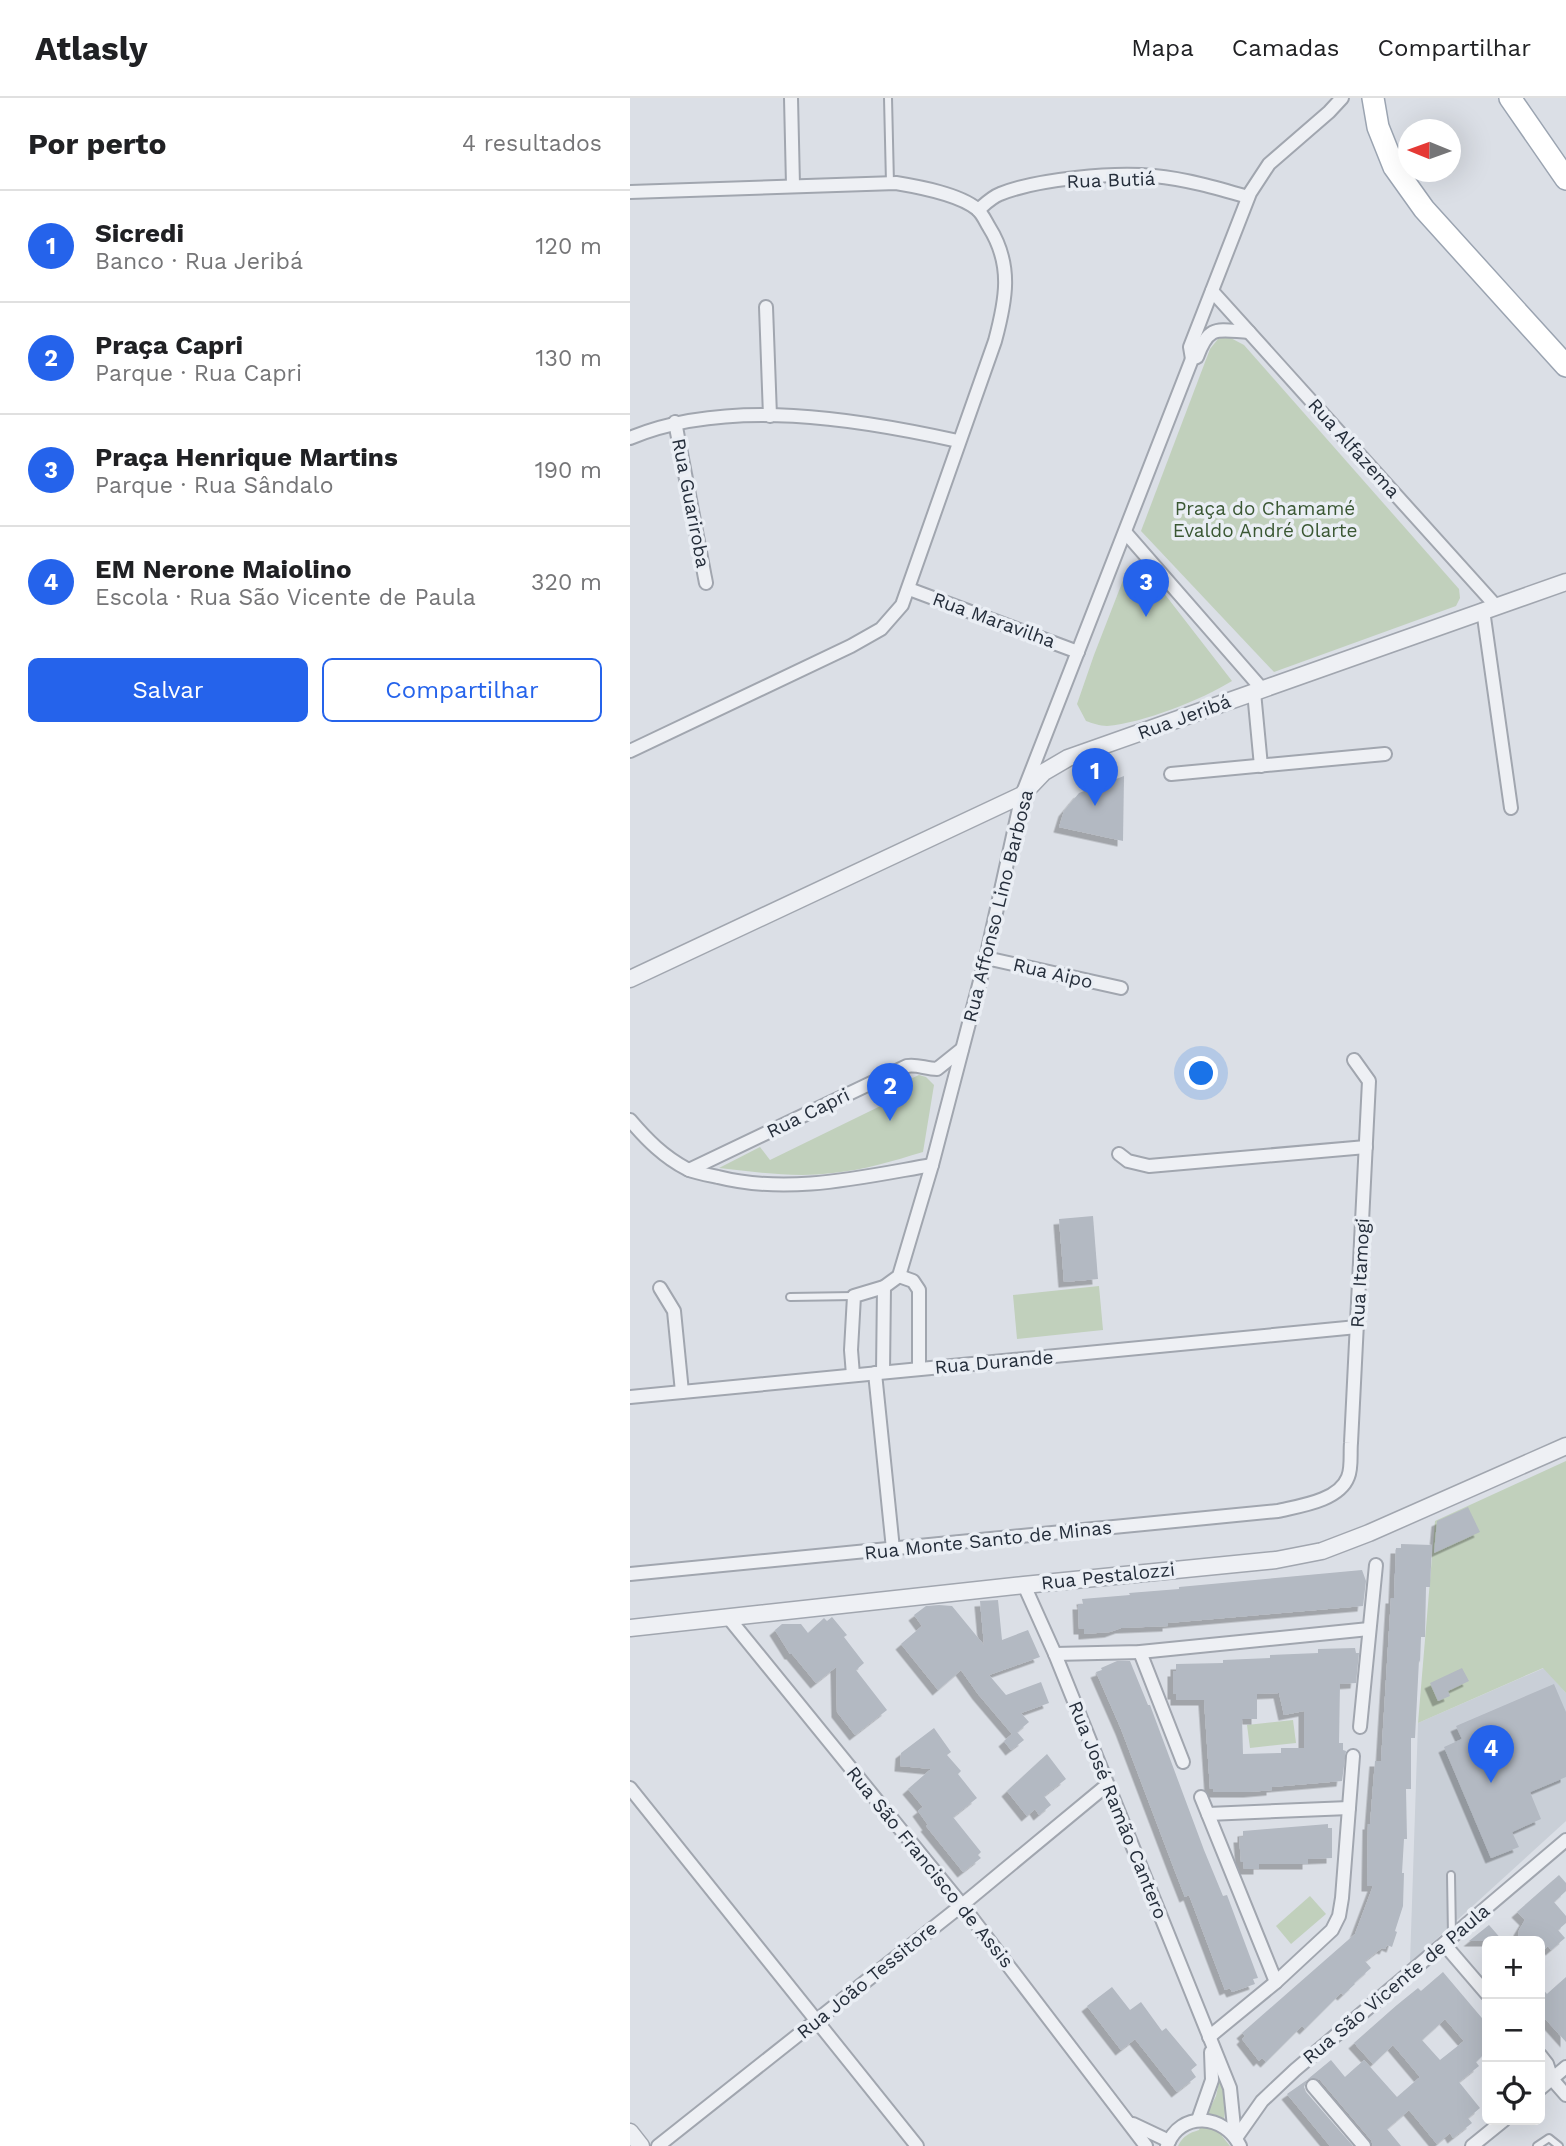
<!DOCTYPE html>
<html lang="pt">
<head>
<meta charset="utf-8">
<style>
  body { margin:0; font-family:"Work Sans",sans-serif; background:#f6f6f6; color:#202124 }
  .controls { position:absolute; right:21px; bottom:21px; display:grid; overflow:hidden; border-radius:10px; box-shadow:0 7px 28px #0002 }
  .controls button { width:63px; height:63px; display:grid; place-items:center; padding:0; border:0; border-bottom:2px solid #e0e0e0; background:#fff; color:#202124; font:35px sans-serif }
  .compass { position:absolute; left:768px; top:21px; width:63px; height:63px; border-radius:50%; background:#fff; box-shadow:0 7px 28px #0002; rotate:271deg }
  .you { position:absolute; left:572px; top:976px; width:24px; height:24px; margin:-18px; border:5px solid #fff; border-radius:50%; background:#1a73e8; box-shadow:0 0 0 10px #1a73e833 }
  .badge { display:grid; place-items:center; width:46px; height:46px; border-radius:50%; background:#2563eb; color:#fff; font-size:23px; font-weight:700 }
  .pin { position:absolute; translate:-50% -58px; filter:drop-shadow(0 2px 4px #0008) }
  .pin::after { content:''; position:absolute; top:37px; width:24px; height:21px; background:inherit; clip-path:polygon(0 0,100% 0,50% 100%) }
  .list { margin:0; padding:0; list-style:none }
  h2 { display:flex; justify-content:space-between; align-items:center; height:91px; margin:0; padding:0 28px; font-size:30px }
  h2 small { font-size:23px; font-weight:400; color:#757577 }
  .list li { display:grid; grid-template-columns:46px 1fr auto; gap:21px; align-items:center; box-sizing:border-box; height:112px; padding:0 28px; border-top:2px solid #e0e0e0 }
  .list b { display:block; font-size:26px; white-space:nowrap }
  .list p { margin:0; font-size:23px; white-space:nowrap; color:#757577 }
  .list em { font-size:23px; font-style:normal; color:#757577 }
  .actions { display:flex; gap:14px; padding:21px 28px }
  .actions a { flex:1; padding:16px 0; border:2px solid #2563eb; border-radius:10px; text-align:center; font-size:24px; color:#2563eb }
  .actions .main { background:#2563eb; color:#fff }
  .icon { flex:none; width:38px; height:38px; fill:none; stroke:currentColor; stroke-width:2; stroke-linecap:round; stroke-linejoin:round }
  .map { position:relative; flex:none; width:936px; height:2048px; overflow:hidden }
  header { display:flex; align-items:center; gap:42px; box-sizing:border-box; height:98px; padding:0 35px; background:#fff; border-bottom:2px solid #e0e0e0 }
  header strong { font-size:33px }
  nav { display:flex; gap:38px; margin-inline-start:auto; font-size:24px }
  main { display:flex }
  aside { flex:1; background:#fff }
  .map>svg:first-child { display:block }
  .built { fill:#c9cfd7 }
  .green { fill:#c1d0bc }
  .building { fill:#b3b9c2; fill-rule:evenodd; filter:url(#shadow) }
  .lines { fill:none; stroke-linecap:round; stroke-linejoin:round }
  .service-casing { stroke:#a1a6af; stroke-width:10 }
  .minor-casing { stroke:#a1a6af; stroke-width:16 }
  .tertiary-casing { stroke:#a1a6af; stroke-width:19 }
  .primary-casing { stroke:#9ba4b1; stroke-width:24 }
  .service { stroke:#eef0f4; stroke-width:6 }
  .minor { stroke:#eef0f4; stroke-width:12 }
  .tertiary { stroke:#eef0f4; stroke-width:16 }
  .primary { stroke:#fff; stroke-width:21 }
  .labels { text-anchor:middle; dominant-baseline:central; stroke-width:7; stroke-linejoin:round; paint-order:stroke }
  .street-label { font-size:19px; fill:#252e3b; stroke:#eaeef4 }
  .park-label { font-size:19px; fill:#3a5733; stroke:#eaeef4 }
</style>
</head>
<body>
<header>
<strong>Atlasly</strong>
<nav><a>Mapa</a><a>Camadas</a><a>Compartilhar</a></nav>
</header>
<main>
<aside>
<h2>Por perto<small>4 resultados</small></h2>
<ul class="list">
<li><span class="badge">1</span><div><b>Sicredi</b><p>Banco · Rua Jeribá</p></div><em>120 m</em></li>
<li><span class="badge">2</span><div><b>Praça Capri</b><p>Parque · Rua Capri</p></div><em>130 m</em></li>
<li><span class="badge">3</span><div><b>Praça Henrique Martins</b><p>Parque · Rua Sândalo</p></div><em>190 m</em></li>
<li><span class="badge">4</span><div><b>EM Nerone Maiolino</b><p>Escola · Rua São Vicente de Paula</p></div><em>320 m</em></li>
</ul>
<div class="actions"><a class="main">Salvar</a><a>Compartilhar</a></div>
</aside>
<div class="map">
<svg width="936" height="2048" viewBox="0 0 936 2048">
  <defs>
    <filter id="shadow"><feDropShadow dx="-5.5" dy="5.5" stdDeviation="0" flood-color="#0004"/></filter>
  </defs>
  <rect width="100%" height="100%" fill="#dbdfe6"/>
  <polygon class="built" points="914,1570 936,1595 936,1723 780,1865 788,1625"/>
  <g class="green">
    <polygon points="597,238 614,247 829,491 830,500 826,508 644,574 511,433 580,251 588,241"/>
    <path d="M497,472L510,473L523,481L602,583C571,602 513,625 477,628C470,628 462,625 456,623L447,606L464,557Z"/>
    <path d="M289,977L296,979L304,987L293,1054C263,1063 234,1072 203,1075C165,1080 126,1074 89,1070L130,1049L140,1062L275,996L269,986Z"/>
    <polygon points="469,1188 473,1232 387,1241 383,1197"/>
    <polygon points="936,1363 936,1595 913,1570 788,1625 805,1423"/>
    <polygon points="663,1622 666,1645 620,1650 617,1627"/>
    <polygon points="680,1798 696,1816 661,1846 646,1828"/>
    <path d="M591,1975C598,1996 595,2016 592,2038L600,2048H548C553,2038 559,2035 569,2032L586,1998Z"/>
  </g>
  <g class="building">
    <polygon points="494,678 493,743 429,729 434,713 449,695"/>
    <polygon points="463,1118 468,1181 434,1184 429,1121"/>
    <polygon points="838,1409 850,1434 804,1455 807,1423"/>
    <polygon points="771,1446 802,1447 800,1489 796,1489 795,1539 791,1539 790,1565 789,1562 785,1640 781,1640 781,1691 776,1691 777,1741 774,1741 772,1775 774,1775 773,1808 765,1833 767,1834 762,1849 757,1847 755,1851 752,1850 735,1863 741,1870 724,1885 725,1886 713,1897 711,1895 675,1931 672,1928 636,1964 632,1960 629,1963 612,1941 615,1938 612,1935 725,1836 743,1788 737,1788 738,1726 740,1726 745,1663 751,1663 761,1500 764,1500 766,1450 771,1450"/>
    <polygon points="732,1472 736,1483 733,1508 538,1525 538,1528 491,1530 480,1534 454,1536 454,1531 449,1531 448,1506 453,1506 452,1501 500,1497 499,1495 549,1491 549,1489"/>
    <polygon points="368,1502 372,1542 398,1532 410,1559 359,1577 376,1597 411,1584 419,1605 391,1615 399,1624 387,1634 394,1642 381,1652 374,1643 382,1636 348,1596 331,1572 308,1592 271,1546 292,1528 284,1517 296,1508 309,1507 322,1508 354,1547 350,1503"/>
    <polygon points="202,1519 217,1537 214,1539 234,1565 226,1572 257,1612 225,1637 207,1614 206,1569 186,1585 162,1556 160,1556 145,1532 152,1526 171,1526 178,1535 194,1520 197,1523"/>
    <path d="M725,1550L726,1555H729L726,1585L710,1586L709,1645H713V1652L716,1653L712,1683L642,1689V1692L619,1694H583V1691H580L574,1602H546V1596H543V1573H546V1566L593,1565V1562L640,1560V1557L688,1555V1551ZM649,1595L654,1617L674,1613V1650H651V1655L613,1656L612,1621H627V1596Z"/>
    <polygon points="487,1563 500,1563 518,1607 520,1607 574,1752 593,1798 597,1797 610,1832 628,1880 623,1881 625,1886 602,1894 600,1890 595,1892 559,1797 555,1799 546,1776 491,1631 466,1574 472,1572 471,1570"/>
    <polygon points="832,1570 839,1583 818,1593 820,1598 808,1603 800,1585"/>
    <polygon points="924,1586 936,1614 936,1679 900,1694 911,1721 882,1734 889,1749 861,1760 814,1649 832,1641 826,1628"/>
    <polygon points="304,1630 321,1654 317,1657 331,1673 328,1676 347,1700 323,1719 351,1754 348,1757 351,1760 333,1774 296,1728 298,1727 288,1713 293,1709 278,1691 301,1671 270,1668 271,1655"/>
    <polygon points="417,1656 436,1681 414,1698 421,1707 409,1717 405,1711 397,1718 377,1693"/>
    <polygon points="698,1726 698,1730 702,1730 702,1760 678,1761 678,1766 629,1766 629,1771 614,1771 613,1764 611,1764 609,1739 613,1739 613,1733"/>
    <polygon points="929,1777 936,1785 936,1793 924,1804 936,1818 936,1825 928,1832 935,1840 921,1852 918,1848 910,1855 910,1843 888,1843 889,1832 895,1822 887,1814"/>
    <polygon points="859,1827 873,1843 839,1843"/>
    <path d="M813,1874L857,1926V1953L846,1964L849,1968L829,1984L850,2010L838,2020L842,2025L823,2040L820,2035L807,2046L779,2012L757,2031L771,2048H743L741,2042L690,1982L685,1980L678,1981L701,1962L715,1979L734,1962L767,1999L790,1979L763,1947L743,1966L724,1945L767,1907L788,1890L791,1893ZM815,1921L834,1943L810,1962L792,1942Z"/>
    <polygon points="936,1879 936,1944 910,1915 910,1888 917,1896"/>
    <polygon points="482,1889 500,1912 511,1904 532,1933 536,1930 567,1967 561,1972 566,1979 547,1994 505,1941 491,1952 457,1908"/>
    <polygon points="677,1982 674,1989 676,1994 723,2048 700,2048 657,1996"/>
  </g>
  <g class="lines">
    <defs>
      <g id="service">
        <polyline points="258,0 260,85"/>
        <polyline points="160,1199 224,1198"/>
        <polyline points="821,1777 822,1838"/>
        <polyline points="907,2048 919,2040 929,2048"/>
      </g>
      <g id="minor">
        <polyline points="161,0 163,87"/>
        <path d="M0,94L266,85C290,89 329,96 347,111C352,115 356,124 359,129C383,167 376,202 365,243L272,507L251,531L221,548L0,653"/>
        <path d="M348,112C355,106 362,99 370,96C407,81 483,74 524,78C556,81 587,90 618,99"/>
        <polyline points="582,193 866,508"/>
        <polyline points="136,209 140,318"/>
        <polyline points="562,261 560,249 620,95 639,66 699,14 712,0"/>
        <polyline points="45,324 76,485"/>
        <path d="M0,340C98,299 228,321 328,343"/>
        <polyline points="495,434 632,591"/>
        <polyline points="279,491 448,554"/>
        <polyline points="853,512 881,710"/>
        <polyline points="624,594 631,668"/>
        <polyline points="541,676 755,656"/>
        <polyline points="356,860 491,890"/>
        <path d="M0,1022C17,1042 34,1059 57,1071C66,1075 78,1077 88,1079C159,1097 232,1079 302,1067"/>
        <polyline points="489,1056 498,1063 519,1068 736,1049"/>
        <path d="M59,1072L277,968C287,966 296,971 307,971L332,951"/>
        <polyline points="269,1178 283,1183 289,1192 289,1271"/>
        <polyline points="30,1190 44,1213 52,1294"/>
        <polyline points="253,1274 254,1189"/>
        <polyline points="245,1275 263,1451"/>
        <path d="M223,1277L221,1252L224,1198L254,1189L269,1178L302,1067L356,860L392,697L562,261L567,259C579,226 587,232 619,234"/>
        <polyline points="0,1299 727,1229"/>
        <path d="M0,1476L648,1413C669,1408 709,1403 718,1379C722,1370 720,1355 721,1345L739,983L724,962"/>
        <polyline points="394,1487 425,1556 600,1990 605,2039"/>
        <polyline points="97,1518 332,1807 516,2048"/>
        <polyline points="510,1554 553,1664"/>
        <polyline points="425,1556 510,1554 739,1531"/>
        <polyline points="730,1629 746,1467"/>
        <polyline points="0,1690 287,2048"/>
        <polyline points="571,1699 646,1884"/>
        <polyline points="578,1716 719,1710"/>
        <polyline points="814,1846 857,1896"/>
        <polyline points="579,1939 646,1884 702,1832 709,1818 712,1800 723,1658"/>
        <polyline points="910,1957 917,1966 922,1981 936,1997"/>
        <polyline points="683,1988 734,2048"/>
        <polyline points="910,1991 936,1969"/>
        <polyline points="568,2022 582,1982 581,1954"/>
        <polyline points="503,2026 539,2043"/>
        <polyline points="606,2040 632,2003 665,1972 936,1742"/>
        <polyline points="28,2048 332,1807 477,1687"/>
        <path d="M537,2048C550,2012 595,2016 610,2048"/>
        <polyline points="842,2048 874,2022"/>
      </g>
      <g id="tertiary">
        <polyline points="0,881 392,697 414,674 438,660 936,484"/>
        <polyline points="0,1530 394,1487 646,1462 692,1453 739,1435 936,1348"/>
        <polyline points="0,2034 11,2048"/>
      </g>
      <g id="primary">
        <polyline points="743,0 748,29 764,69 794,111 936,268"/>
        <polyline points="880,0 936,81"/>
      </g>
    </defs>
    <use href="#service" class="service-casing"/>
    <use href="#minor" class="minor-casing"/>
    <use href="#tertiary" class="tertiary-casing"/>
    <use href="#primary" class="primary-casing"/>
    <use href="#service" class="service"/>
    <use href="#minor" class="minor"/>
    <use href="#tertiary" class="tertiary"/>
    <use href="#primary" class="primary"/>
  </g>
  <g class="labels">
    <g class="street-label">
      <text transform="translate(481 82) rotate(-2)">Rua Butiá</text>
      <text transform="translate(724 350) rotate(48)">Rua Alfazema</text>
      <text transform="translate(61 405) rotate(79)">Rua Guariroba</text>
      <text transform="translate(364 522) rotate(20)">Rua Maravilha</text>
      <text transform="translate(554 619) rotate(-20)">Rua Jeribá</text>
      <text transform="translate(368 808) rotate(-76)">Rua Affonso Lino Barbosa</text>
      <text transform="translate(423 875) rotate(13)">Rua Aipo</text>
      <text transform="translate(178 1015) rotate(-26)">Rua Capri</text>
      <text transform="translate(730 1175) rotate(-87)">Rua Itamogi</text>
      <text transform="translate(364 1264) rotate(-5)">Rua Durande</text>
      <text transform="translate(358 1442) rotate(-6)">Rua Monte Santo de Minas</text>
      <text transform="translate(478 1478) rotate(-6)">Rua Pestalozzi</text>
      <text transform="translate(488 1712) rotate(68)">Rua José Ramão Cantero</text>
      <text transform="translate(300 1769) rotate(51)">Rua São Francisco de Assis</text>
      <text transform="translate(237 1882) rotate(-39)">Rua João Tessitore</text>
      <text transform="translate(766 1886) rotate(-40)">Rua São Vicente de Paula</text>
    </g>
    <g class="park-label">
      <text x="635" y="410">Praça do Chamamé<tspan x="635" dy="22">Evaldo André Olarte</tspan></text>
    </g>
  </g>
</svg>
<div class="controls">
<button>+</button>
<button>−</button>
<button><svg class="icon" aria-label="locate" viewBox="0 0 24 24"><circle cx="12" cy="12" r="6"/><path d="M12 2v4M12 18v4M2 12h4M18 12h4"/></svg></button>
</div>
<svg class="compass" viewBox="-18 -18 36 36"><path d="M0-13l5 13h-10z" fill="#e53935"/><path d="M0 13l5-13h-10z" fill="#757577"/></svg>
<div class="you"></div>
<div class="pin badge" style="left:465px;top:708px">1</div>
<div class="pin badge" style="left:260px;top:1023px">2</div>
<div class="pin badge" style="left:516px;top:519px">3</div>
<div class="pin badge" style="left:861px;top:1685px">4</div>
</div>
</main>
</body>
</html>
